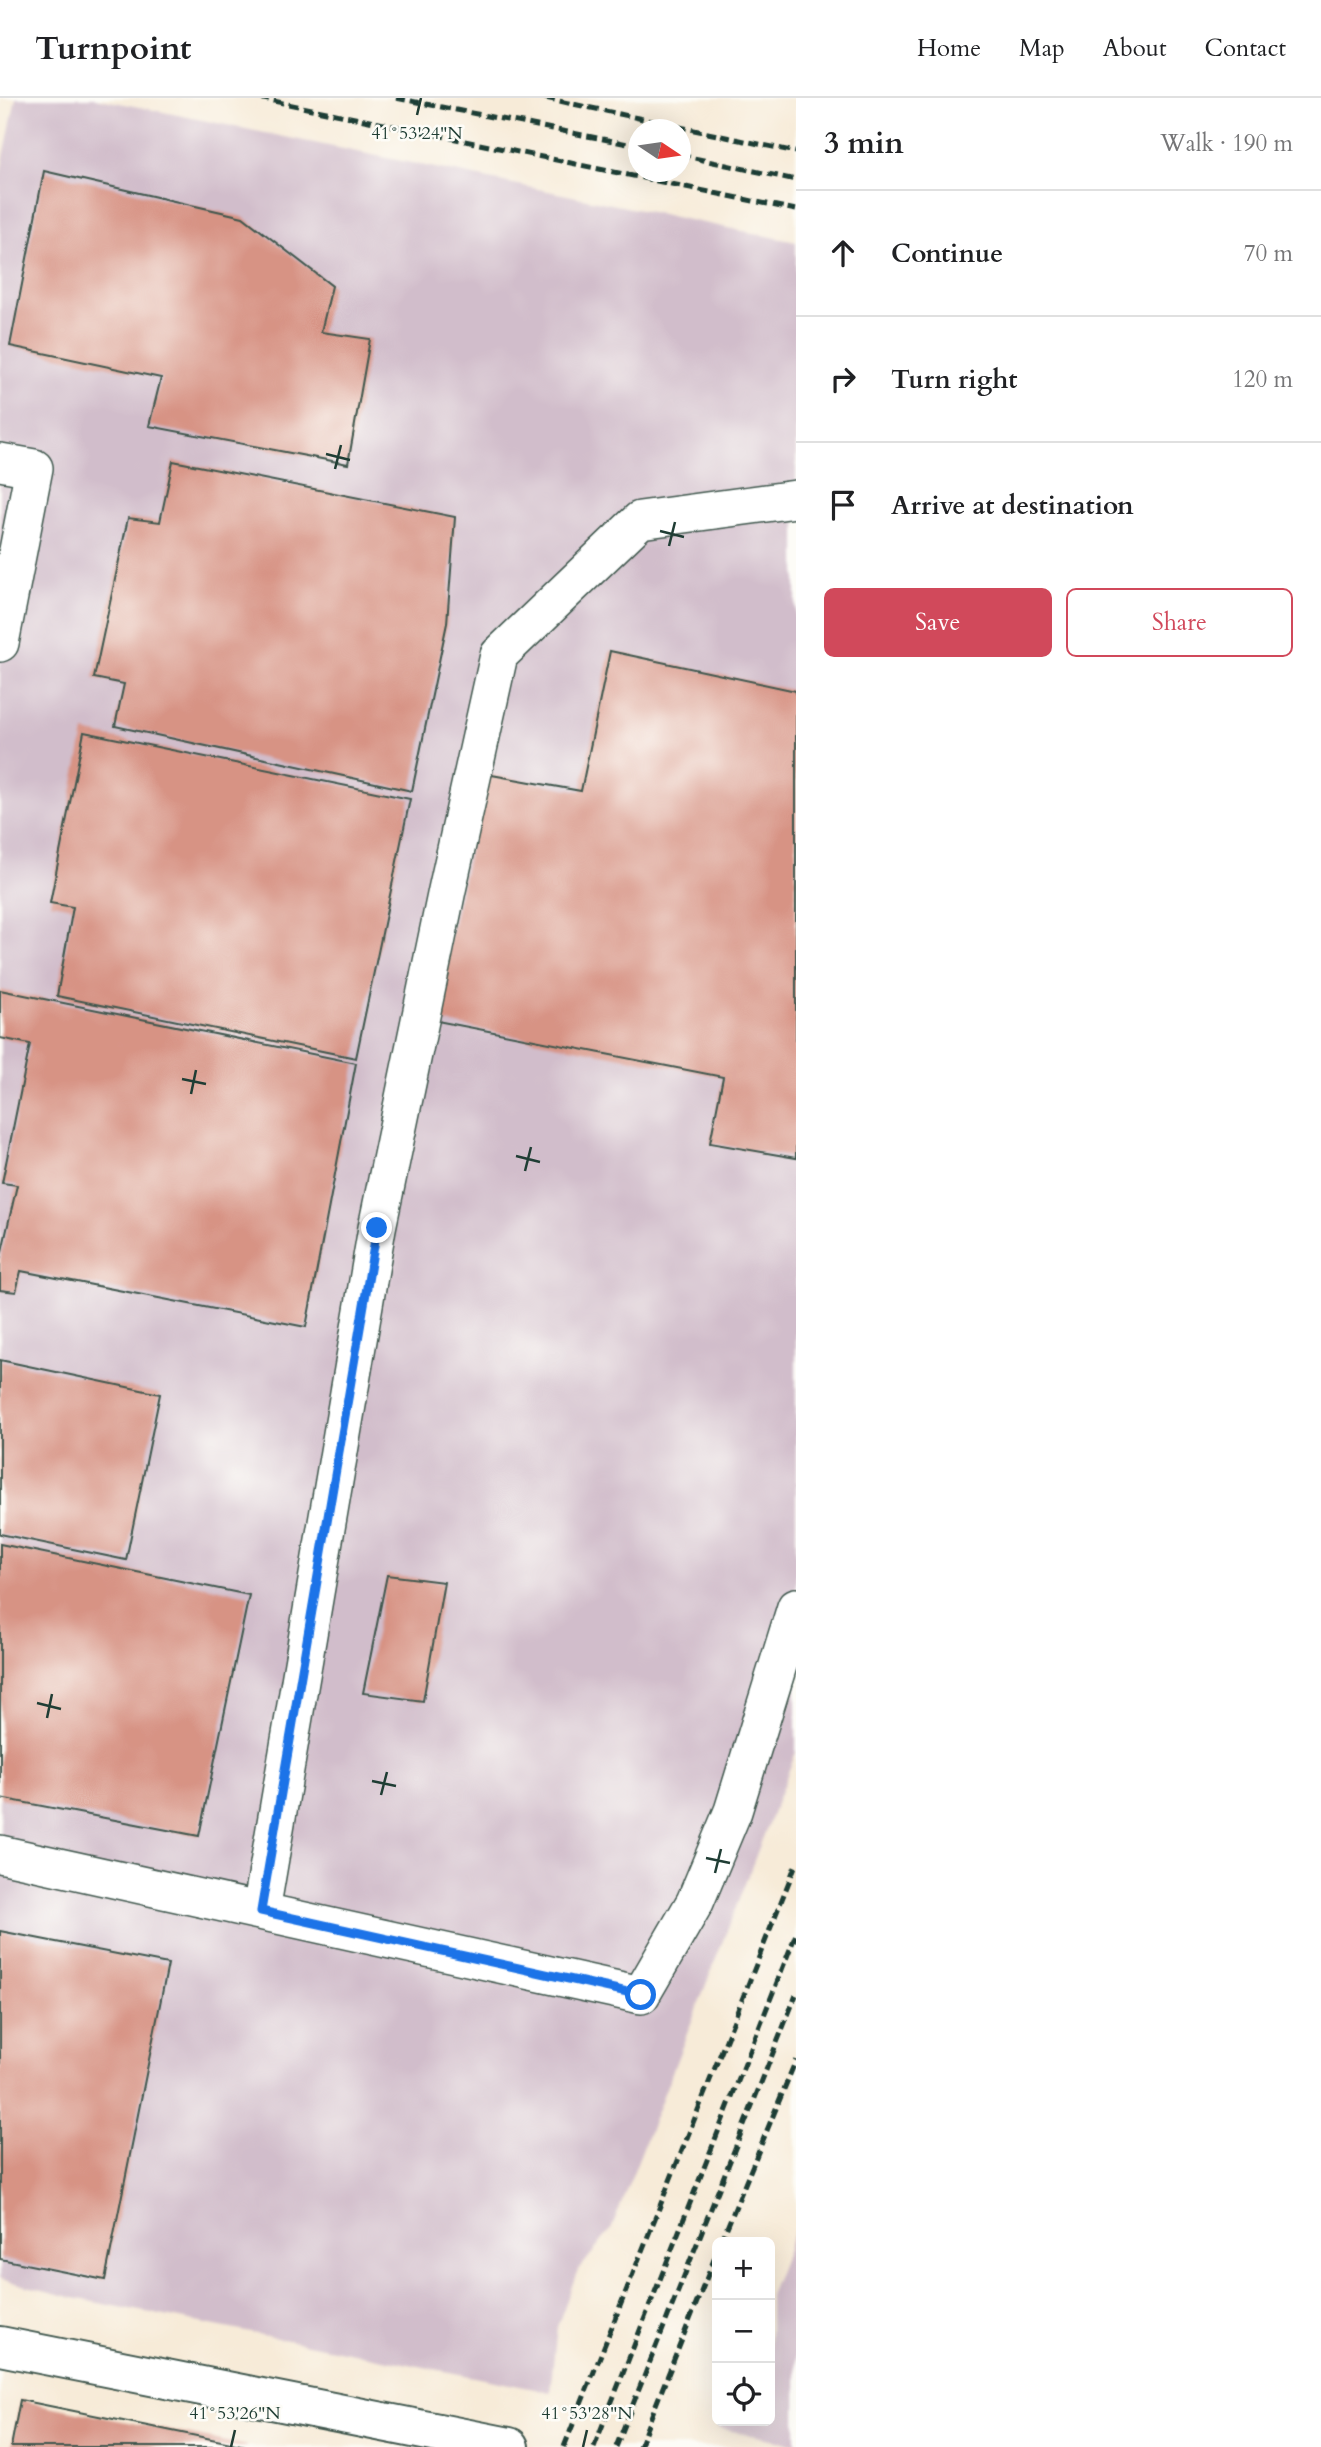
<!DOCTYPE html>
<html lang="en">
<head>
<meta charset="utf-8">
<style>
  body { margin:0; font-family:Cardo,serif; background:#f2f2f2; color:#202124 }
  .controls { position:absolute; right:21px; bottom:21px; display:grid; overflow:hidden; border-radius:10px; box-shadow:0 7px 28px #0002 }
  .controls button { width:63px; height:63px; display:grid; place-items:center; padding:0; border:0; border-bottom:2px solid #e0e0e0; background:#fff; color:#202124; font:35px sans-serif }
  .compass { position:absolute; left:628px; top:21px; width:63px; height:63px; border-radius:50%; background:#fff; box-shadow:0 7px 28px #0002; rotate:103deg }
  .stop { position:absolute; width:21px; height:21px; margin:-16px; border:5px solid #1a73e8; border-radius:50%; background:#fff }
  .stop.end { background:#1a73e8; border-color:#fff; box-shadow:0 2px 7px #0008 }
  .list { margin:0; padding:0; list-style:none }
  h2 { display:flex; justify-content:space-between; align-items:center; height:91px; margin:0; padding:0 28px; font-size:30px }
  h2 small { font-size:23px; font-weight:400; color:#757577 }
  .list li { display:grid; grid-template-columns:46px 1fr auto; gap:21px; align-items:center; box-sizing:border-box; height:126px; padding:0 28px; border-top:2px solid #e0e0e0 }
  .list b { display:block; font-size:26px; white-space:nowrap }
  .list em { font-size:23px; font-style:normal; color:#757577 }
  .actions { display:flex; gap:14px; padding:21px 28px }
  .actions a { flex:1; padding:16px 0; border:2px solid #d1495b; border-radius:10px; text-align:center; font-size:24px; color:#d1495b }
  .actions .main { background:#d1495b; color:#fff }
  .icon { flex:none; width:38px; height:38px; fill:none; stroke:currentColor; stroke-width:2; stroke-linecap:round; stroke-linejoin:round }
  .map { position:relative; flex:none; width:796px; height:2349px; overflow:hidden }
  header { display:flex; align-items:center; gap:42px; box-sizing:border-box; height:98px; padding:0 35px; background:#fff; border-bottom:2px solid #e0e0e0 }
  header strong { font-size:33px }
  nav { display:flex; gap:38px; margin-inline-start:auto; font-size:24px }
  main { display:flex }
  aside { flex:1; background:#fff }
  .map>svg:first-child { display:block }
  .industrial { fill:#d1bdcb }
  .building { fill:#d79384 }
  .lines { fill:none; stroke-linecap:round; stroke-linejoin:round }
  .minor-casing { stroke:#3f574d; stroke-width:40 }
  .major-casing { stroke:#3f574d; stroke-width:42 }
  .minor { stroke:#fff; stroke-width:37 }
  .major { stroke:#fff; stroke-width:38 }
  .rail { stroke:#1f3d34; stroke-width:5; stroke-dasharray:10 5; stroke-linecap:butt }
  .route { stroke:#1a73e8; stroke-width:9 }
  .ticks { fill:none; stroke:#1f3d34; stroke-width:2.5 }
  .ticks-label { font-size:18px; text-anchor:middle; fill:#1f3d34; stroke:#fdfcf7; stroke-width:5; stroke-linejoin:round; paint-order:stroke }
</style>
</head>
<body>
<header>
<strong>Turnpoint</strong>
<nav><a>Home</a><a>Map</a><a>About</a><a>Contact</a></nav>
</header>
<main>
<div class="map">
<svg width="796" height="2349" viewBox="0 0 796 2349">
  <rect width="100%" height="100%" fill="#fdfcf7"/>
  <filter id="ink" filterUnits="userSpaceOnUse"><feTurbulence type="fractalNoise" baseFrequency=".0143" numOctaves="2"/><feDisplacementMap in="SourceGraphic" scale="14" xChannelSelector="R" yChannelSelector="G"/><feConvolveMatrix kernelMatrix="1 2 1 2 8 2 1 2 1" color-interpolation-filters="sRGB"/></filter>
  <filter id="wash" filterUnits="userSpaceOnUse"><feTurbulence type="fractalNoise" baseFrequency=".00686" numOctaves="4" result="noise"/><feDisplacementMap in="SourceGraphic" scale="28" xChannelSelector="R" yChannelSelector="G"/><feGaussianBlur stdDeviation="1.57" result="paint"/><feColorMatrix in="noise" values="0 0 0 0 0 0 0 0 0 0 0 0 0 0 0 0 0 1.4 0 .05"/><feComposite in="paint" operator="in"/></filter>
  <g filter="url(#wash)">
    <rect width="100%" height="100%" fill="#f7ebd8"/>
    <g class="industrial">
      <polygon points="16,0 95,0 796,144 796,1654 611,2132 577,2174 557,2229 550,2294 74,2200 0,2181 0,78"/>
      <polygon points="796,2128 796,2346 717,2330 720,2323 770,2323 770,2195"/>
    </g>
    <g id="blocks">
      <g class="building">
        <polygon points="44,73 243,119 332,188 321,234 370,241 348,366 149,328 161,280 10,248"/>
        <polygon points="173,363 455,419 447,525 412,693 115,628 124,586 94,580 128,420 160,424"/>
        <polygon points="610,553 796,593 796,1060 710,1045 723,979 432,922 486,676 581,693"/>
        <polygon points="84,634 410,701 356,960 57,898 73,809 50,805"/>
        <polygon points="0,892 356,965 306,1229 21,1173 16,1194 0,1192 0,1162 17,1087 2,1085 30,946 0,940"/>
        <polygon points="0,1262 160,1296 126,1462 0,1436"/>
        <polygon points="0,1446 249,1497 199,1738 0,1700"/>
        <polygon points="387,1477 444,1484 423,1603 363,1595"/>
        <polygon points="0,1833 168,1866 105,2182 0,2161"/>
        <polygon points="20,2302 246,2348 246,2349 11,2349"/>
      </g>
    </g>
  </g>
  <g filter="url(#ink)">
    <use href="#blocks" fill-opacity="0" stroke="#3f574d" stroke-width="2"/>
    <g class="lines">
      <defs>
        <g id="minor">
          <polyline points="0,364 34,370 0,545"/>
          <polyline points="0,1756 641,1897 695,1804 733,1713 796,1509"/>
          <polyline points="261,1813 377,1130 447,792 499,557 640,422 796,401"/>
        </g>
        <polyline id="major" points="0,2248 509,2349"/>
      </defs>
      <use href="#minor" class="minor-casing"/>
      <use href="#major" class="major-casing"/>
      <use href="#minor" class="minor"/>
      <use href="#major" class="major"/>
      <g class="rail">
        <polyline points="259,0 796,112"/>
        <polyline points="396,0 638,48"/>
        <polyline points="545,0 796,54"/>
        <polyline points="680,57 796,82"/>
        <polyline points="721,2144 796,1962"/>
        <polyline points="564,2349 796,1766"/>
        <polyline points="594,2349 796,1836"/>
        <polyline points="616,2349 796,1897"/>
        <polyline points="639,2349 717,2154"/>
      </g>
    </g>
  </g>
  <g class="lines" filter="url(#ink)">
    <polyline class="route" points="377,1130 261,1813 641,1897"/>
  </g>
  <path class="ticks" d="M417,17L421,0M326,356L350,362M335,371L341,347M660,433L684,439M669,448L675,424M182,981L206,986M191,996L196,972M516,1058L540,1064M525,1073L531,1049M37,1605L61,1611M47,1620L52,1596M372,1683L396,1688M381,1697L387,1674M706,1760L730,1765M715,1775L721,1751M231,2349L235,2332M583,2349L587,2332"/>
  <g class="ticks-label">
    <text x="417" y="41">41°53'24"N</text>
    <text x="235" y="2321">41°53'26"N</text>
    <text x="587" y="2321">41°53'28"N</text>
  </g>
</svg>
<div class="controls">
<button>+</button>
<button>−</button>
<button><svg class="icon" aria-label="locate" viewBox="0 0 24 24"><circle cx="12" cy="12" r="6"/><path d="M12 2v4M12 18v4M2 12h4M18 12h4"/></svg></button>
</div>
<svg class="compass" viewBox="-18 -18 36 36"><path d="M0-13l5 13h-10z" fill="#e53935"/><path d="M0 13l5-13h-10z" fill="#757577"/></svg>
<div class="stop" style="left:641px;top:1897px"></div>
<div class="stop end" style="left:377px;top:1130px"></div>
</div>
<aside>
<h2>3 min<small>Walk · 190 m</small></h2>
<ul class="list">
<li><svg class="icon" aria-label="ahead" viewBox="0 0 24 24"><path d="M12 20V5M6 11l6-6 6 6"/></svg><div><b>Continue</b></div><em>70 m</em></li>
<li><svg class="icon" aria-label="right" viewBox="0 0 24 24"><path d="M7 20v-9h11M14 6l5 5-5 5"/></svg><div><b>Turn right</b></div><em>120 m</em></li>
<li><svg class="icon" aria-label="arrive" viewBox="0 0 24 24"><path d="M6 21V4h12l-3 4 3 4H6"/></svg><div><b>Arrive at destination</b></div></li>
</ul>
<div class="actions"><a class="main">Save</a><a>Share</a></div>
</aside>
</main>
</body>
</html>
